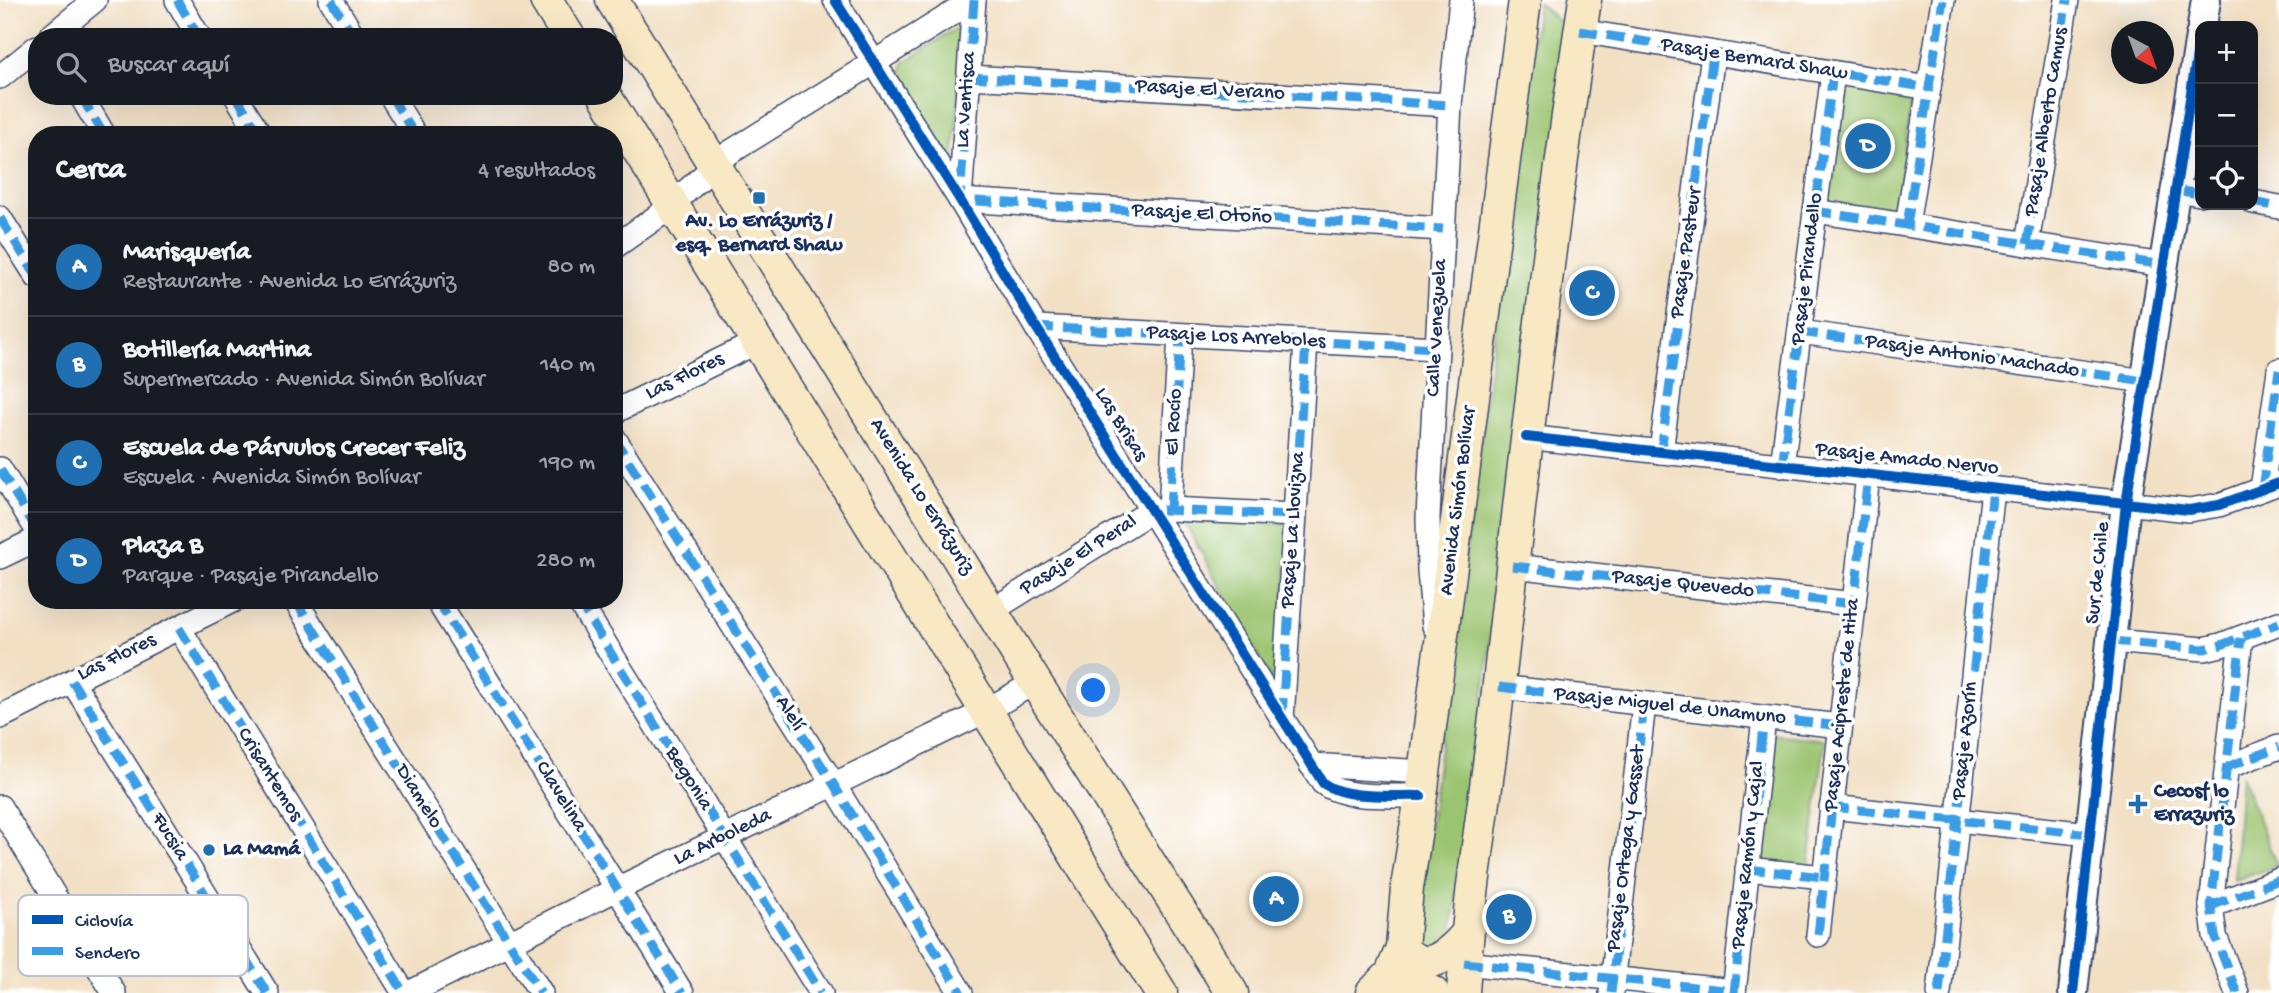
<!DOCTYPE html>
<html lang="es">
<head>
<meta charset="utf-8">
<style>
  body { margin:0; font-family:"Gochi Hand",sans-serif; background:#20242c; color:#f1f3f6 }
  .controls { position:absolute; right:21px; top:21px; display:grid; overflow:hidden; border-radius:14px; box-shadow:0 7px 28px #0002 }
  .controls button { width:63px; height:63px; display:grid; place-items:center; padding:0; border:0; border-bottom:2px solid #363941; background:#171b24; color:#f1f3f6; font:35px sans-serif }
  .compass { position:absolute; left:2111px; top:21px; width:63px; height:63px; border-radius:50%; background:#171b24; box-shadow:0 7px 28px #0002; rotate:139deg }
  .you { position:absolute; left:1094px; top:691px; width:24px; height:24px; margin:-18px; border:5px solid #fff; border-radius:50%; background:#1a73e8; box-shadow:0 0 0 10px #1a73e833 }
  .badge { display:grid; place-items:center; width:46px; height:46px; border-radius:50%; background:#1f6fb2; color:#fff; font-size:23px; font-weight:700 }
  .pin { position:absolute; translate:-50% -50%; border:4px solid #fff; box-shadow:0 2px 7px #0006 }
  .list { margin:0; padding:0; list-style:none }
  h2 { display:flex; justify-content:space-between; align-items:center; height:91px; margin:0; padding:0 28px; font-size:30px }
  h2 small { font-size:23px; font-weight:400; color:#9ea1a6 }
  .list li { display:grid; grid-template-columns:46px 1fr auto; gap:21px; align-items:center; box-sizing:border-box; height:98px; padding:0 28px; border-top:2px solid #363941 }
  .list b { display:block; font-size:26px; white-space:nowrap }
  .list p { margin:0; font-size:23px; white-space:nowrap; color:#9ea1a6 }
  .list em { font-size:23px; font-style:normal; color:#9ea1a6 }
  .icon { flex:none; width:38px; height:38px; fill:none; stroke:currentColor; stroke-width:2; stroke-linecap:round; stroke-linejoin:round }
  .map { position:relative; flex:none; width:2279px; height:993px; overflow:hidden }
  .search { position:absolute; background:#171b24; box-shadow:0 7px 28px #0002; left:28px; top:28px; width:595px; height:77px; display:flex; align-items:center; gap:18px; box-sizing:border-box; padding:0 24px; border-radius:28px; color:#9ea1a6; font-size:26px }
  .panel { position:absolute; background:#171b24; box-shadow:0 7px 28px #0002; left:28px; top:126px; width:595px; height:483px; border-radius:28px }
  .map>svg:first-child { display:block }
  .green { fill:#9bc470; stroke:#5b7a67; stroke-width:2 }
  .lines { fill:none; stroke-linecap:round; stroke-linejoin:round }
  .minor-casing { stroke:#3b4a6d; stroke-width:26 }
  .tertiary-casing { stroke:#3b4a6d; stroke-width:32 }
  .secondary-casing { stroke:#3b4a6d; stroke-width:35 }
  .minor { stroke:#fff; stroke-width:23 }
  .tertiary { stroke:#fff; stroke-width:28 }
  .secondary { stroke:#f8e8c3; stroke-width:32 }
  .quiet { stroke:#3b9de6; stroke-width:9; stroke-dasharray:18 9; stroke-linecap:butt }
  .cycleway-casing { stroke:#fff; stroke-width:15 }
  .cycleway { stroke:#0057b8; stroke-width:10 }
  .poi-dot { fill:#1f6fb2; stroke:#fff; stroke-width:2.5 }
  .labels { text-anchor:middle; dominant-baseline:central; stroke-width:7; stroke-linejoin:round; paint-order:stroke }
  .street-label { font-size:21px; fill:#1b2f5e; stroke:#fff }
  .poi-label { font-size:21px; font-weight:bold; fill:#1b2f5e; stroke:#fff; text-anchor:start }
  .key { fill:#fff; stroke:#bbc1cf; stroke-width:2 }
  .key-label { font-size:19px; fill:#1b2f5e }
</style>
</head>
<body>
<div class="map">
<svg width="2279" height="993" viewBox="0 0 2279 993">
  <rect width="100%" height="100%" fill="#fff"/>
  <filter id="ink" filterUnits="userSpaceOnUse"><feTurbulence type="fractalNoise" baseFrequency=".0143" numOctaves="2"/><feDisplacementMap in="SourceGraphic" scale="14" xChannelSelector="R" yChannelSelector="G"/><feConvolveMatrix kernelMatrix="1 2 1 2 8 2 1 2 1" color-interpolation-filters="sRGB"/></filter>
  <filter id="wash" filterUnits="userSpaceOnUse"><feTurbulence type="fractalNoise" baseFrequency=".00686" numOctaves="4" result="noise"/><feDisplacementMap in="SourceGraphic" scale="28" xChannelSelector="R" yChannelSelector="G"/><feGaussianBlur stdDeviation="1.57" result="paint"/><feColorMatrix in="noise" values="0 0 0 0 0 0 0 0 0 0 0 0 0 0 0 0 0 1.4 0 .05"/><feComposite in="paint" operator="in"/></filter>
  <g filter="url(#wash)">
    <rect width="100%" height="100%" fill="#f2e0c4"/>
    <g class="green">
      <polygon points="1538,3 1572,33 1452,933 1429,951 1414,946"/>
      <polygon points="965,23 953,164 900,82 904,62"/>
      <polygon points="1838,83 1912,90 1896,216 1824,203"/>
      <polygon points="1183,519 1289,524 1279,694"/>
      <polygon points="1771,734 1825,740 1808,873 1755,867"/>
      <polygon points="2241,775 2277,866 2234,881"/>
    </g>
  </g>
  <g filter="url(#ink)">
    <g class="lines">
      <defs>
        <g id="minor">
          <polyline points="177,0 199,37"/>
          <polyline points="331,0 354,37"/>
          <path d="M835,0L960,200L1036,327L1323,783C1345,800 1394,795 1421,796"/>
          <polyline points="974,0 960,200 1443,229"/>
          <polyline points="1580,31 1929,88"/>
          <polyline points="50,37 95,0"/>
          <polyline points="0,77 37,47"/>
          <polyline points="969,77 1450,105"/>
          <polyline points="81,96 104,135"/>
          <polyline points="236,96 260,135"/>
          <polyline points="391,96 415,135"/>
          <polyline points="2176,190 2200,194"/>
          <polyline points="2253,202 2279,207"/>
          <polyline points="1815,211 2163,265"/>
          <polyline points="0,218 37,277"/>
          <polyline points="1907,225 1943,0"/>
          <polyline points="2027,244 2067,0"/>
          <polyline points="614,247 661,214 729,153 974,0"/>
          <polyline points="1036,327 1436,348"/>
          <polyline points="1800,332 2145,381"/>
          <polyline points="614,412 757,342"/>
          <polyline points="1526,437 2189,510 2219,505 2279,483"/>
          <polyline points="614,438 834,785 961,993"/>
          <polyline points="1661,452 1713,54"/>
          <polyline points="1782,466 1833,73"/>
          <polyline points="0,469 37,530"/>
          <polyline points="2262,489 2279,370"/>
          <polyline points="1170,509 1180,335"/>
          <polyline points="0,557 37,539"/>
          <polyline points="1512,566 1854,604"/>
          <polyline points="295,600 541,993"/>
          <polyline points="437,600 682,993"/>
          <polyline points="578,600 821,993"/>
          <polyline points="991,611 1151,511 1170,509 1295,515"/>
          <polyline points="1434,626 1429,571 1428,517 1450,105 1461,0"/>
          <polyline points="179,628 404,993"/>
          <polyline points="2111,641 2204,649 2221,645 2279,623"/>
          <polyline points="72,681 267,993"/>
          <polyline points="1499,687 1840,726"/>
          <polyline points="0,717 234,600"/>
          <polyline points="1282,719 1306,342"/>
          <polyline points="1311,765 1424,772"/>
          <polyline points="2227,767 2279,747"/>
          <polyline points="0,807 114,993"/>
          <polyline points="1831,807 2090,834"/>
          <polyline points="1747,869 1824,877"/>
          <polyline points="2211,906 2279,880"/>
          <polyline points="1818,935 1868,475"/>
          <polyline points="1464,963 1734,991"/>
          <polyline points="409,993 617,889 986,711 1035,682"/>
          <polyline points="1611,993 1644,704"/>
          <polyline points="1734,993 1764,718"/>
          <polyline points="1939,993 1993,489"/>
          <polyline points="2237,993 2215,936 2211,906 2241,638"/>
        </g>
        <g id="tertiary">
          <polyline points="2202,26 2206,0"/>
          <polyline points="2073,993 2126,503 2200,36"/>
        </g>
        <g id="secondary">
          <polyline points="546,0 569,37"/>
          <polyline points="612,0 1035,682 1232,993"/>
          <polyline points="605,96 1161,993"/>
          <path d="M1402,948C1425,977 1449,955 1467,934"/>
          <polyline points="1386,980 1410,982 1433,993"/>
          <polyline points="1372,993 1391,974 1402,948 1407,888 1421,796 1525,0"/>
          <path d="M1463,993C1469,889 1488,786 1499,683C1525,455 1550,227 1585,0"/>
        </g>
      </defs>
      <use href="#minor" class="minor-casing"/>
      <use href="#tertiary" class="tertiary-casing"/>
      <use href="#secondary" class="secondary-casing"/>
      <use href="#minor" class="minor"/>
      <use href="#tertiary" class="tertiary"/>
      <use href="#secondary" class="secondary"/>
      <g class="quiet">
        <polyline points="177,0 199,37"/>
        <polyline points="331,0 354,37"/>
        <polyline points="974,0 960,200 1443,229"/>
        <polyline points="1580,31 1929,88"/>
        <polyline points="969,77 1450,105"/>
        <polyline points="81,96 104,135"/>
        <polyline points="236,96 260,135"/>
        <polyline points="391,96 415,135"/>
        <polyline points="2176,190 2200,194"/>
        <polyline points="2253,202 2279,207"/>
        <polyline points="1815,211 2163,265"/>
        <polyline points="0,218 37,277"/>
        <polyline points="1907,225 1943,0"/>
        <polyline points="2027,244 2067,0"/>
        <polyline points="1036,327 1436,348"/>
        <polyline points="1800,332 2145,381"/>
        <polyline points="614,438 834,785 961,993"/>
        <polyline points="1661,452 1713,54"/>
        <polyline points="1782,466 1833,73"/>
        <polyline points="0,469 37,530"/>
        <polyline points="2262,489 2279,370"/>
        <polyline points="1170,509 1180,335"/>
        <polyline points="1162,510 1295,515"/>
        <polyline points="1512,566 1854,604"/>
        <polyline points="295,600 541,993"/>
        <polyline points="437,600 682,993"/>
        <polyline points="578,600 821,993"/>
        <polyline points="179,628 404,993"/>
        <polyline points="2111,641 2204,649 2221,645 2279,623"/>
        <polyline points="72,681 267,993"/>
        <polyline points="1499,687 1840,726"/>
        <polyline points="1282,716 1306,342"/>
        <polyline points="2227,767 2279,747"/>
        <polyline points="1831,807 2090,834"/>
        <polyline points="1747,869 1824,877"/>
        <polyline points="2211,906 2279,880"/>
        <polyline points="1818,935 1868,475"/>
        <polyline points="1464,963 1734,991"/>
        <polyline points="1611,993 1644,704"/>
        <polyline points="1734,993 1764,718"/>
        <polyline points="1939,993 1993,489"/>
        <polyline points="2237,993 2215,936 2211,906 2241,638"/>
      </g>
      <defs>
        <g id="cycleway">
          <path d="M835,0L960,200L1036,327L1323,783C1345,800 1394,795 1421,796"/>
          <polyline points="1526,437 2189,510 2219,505 2279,483"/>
          <polyline points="2073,993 2126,503 2200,36"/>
        </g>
      </defs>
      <use href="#cycleway" class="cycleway-casing"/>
      <use href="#cycleway" class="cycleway"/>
    </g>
  </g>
  <g class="poi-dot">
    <rect x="752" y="191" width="14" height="14" rx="3.5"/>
    <path d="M2134.5 793.5h7v7h7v7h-7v7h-7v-7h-7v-7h7z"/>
    <circle cx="209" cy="850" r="7"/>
  </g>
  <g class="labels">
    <g class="street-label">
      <text transform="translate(1754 60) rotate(9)">Pasaje Bernard Shaw</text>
      <text transform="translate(1210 91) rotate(3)">Pasaje El Verano</text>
      <text transform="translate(967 100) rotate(-86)">La Ventisca</text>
      <text transform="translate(2047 122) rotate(-81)">Pasaje Alberto Camus</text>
      <text transform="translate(1202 215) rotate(3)">Pasaje El Otoño</text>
      <text transform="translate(1687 253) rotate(-82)">Pasaje Pasteur</text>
      <text transform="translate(1808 269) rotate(-83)">Pasaje Pirandello</text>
      <text transform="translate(1438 328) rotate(-87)">Calle Venezuela</text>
      <text transform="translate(1236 338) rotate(3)">Pasaje Los Arreboles</text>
      <text transform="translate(1972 357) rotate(8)">Pasaje Antonio Machado</text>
      <text transform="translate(685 377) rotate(-26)">Las Flores</text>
      <text transform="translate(1175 422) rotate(-87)">El Rocío</text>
      <text transform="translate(1120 425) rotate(58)">Las Brisas</text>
      <text transform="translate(1907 460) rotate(6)">Pasaje Amado Nervo</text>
      <text transform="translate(921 497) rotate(58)">Avenida Lo Errázuriz</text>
      <text transform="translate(1459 501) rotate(-83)">Avenida Simón Bolívar</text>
      <text transform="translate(1294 530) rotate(-86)">Pasaje La Llovizna</text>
      <text transform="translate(1079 556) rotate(-32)">Pasaje El Peral</text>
      <text transform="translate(2099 573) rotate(-84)">Sur de Chile</text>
      <text transform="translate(1683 585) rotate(6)">Pasaje Quevedo</text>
      <text transform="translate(117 658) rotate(-26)">Las Flores</text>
      <text transform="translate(1843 705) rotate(-84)">Pasaje Acipreste de Hita</text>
      <text transform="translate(1670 707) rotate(6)">Pasaje Miguel de Unamuno</text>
      <text transform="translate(789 714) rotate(58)">Alelí</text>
      <text transform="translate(1966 741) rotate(-84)">Pasaje Azorín</text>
      <text transform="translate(269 775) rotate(58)">Crisantemos</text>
      <text transform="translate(688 779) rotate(58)">Begonia</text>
      <text transform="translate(418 797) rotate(58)">Diamelo</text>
      <text transform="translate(560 797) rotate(58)">Clavelina</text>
      <text transform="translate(169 837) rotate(58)">Fucsia</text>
      <text transform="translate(723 838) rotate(-26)">La Arboleda</text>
      <text transform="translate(1627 849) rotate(-83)">Pasaje Ortega y Gasset</text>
      <text transform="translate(1749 855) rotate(-84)">Pasaje Ramón y Cajal</text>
    </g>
    <g class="poi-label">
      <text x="759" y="222" text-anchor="middle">Av. Lo Errázuriz /<tspan x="759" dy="24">esq. Bernard Shaw</tspan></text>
      <text x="2154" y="792">Cecosf lo<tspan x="2154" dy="24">Errazuriz</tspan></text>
      <text x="223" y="850">La Mamá</text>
    </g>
  </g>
  <rect x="18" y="895" width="230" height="81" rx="10" class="key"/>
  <rect x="32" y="915" width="31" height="9" fill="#0057b8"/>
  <rect x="32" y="947" width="31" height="8" fill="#3b9de6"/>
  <g class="key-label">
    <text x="75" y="926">Ciclovía</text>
    <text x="75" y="958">Sendero</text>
  </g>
</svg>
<div class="controls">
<button>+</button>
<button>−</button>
<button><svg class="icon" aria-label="locate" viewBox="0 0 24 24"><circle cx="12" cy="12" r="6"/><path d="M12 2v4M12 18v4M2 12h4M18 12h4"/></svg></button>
</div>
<svg class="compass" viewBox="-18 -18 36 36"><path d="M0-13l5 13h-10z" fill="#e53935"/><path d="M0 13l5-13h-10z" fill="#9ea1a6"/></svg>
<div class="you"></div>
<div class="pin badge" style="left:1276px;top:899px">A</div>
<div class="pin badge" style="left:1509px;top:917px">B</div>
<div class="pin badge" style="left:1592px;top:293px">C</div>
<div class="pin badge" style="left:1868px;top:146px">D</div>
<div class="search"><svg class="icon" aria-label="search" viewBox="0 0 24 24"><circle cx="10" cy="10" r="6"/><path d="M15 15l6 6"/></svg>Buscar aquí</div>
<section class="panel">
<h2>Cerca<small>4 resultados</small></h2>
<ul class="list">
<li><span class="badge">A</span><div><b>Marisquería</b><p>Restaurante · Avenida Lo Errázuriz</p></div><em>80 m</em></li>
<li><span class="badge">B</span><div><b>Botillería Martina</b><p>Supermercado · Avenida Simón Bolívar</p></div><em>140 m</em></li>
<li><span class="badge">C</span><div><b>Escuela de Párvulos Crecer Feliz</b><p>Escuela · Avenida Simón Bolívar</p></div><em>190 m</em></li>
<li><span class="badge">D</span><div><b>Plaza B</b><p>Parque · Pasaje Pirandello</p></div><em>280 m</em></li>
</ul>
</section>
</div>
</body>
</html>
